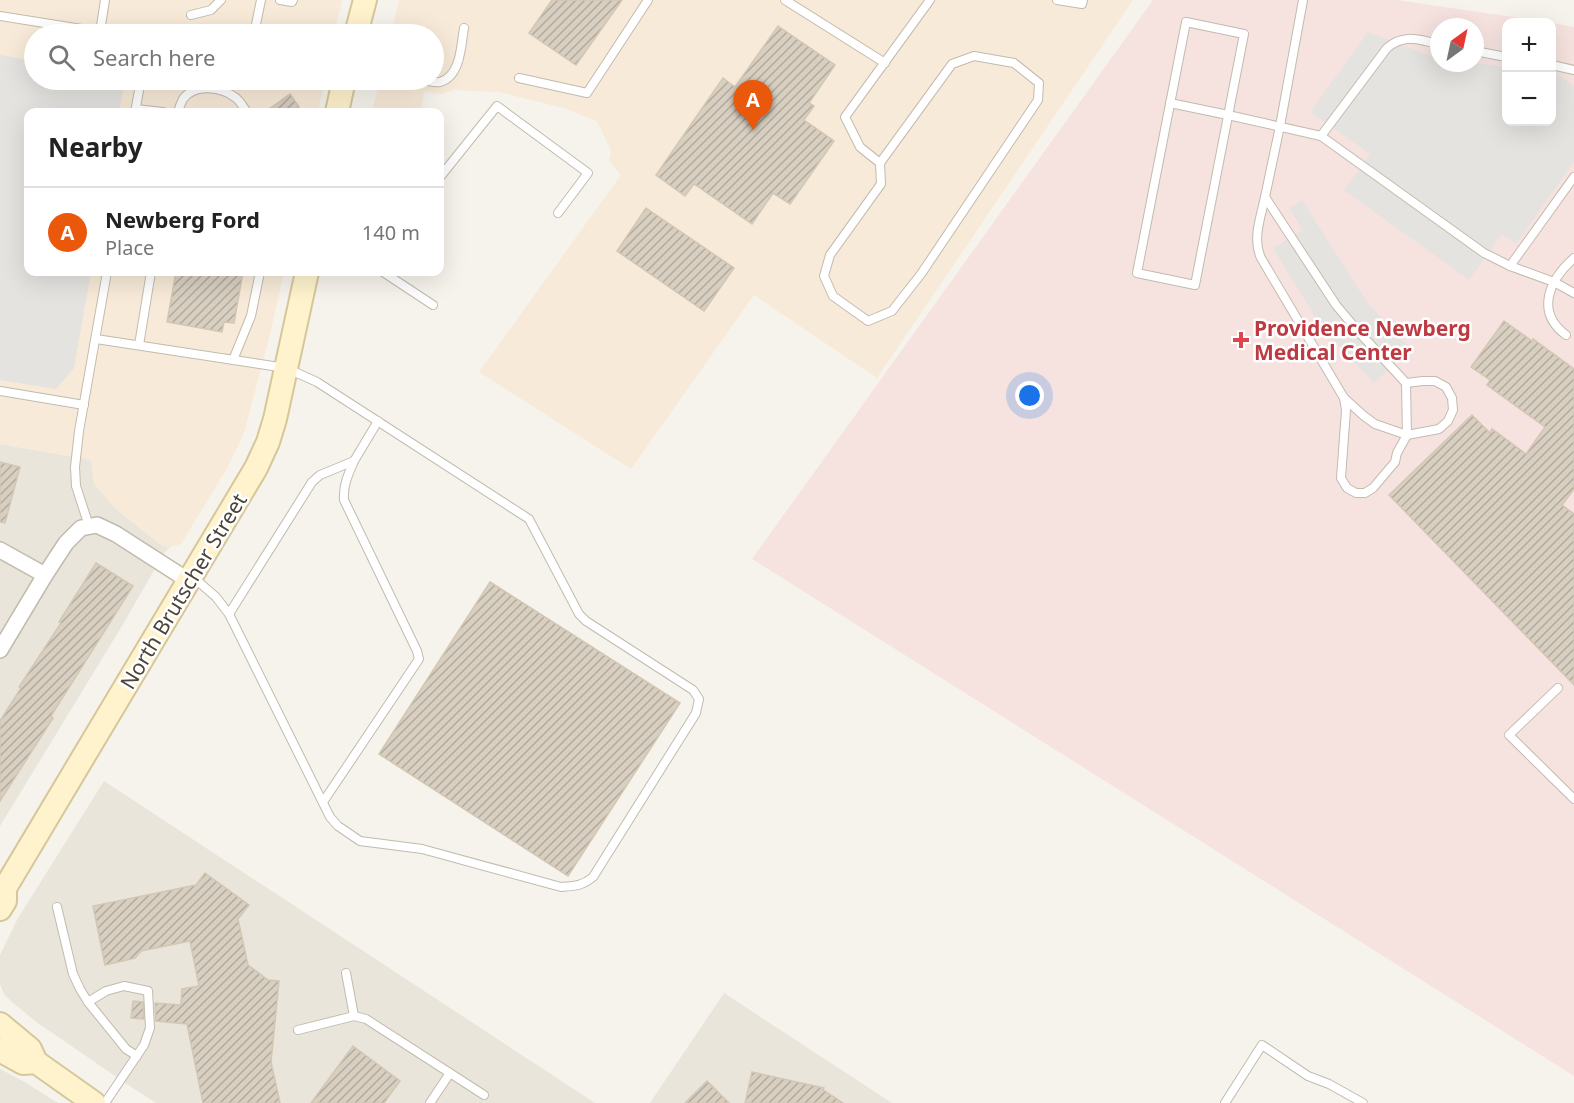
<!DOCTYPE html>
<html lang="en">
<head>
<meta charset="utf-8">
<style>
  body { margin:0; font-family:"Noto Sans",sans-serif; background:#f6f6f6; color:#222 }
  .controls { position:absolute; right:18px; top:18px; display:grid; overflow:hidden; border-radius:12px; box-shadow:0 6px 24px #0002 }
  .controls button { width:54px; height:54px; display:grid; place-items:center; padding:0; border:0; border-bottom:2px solid #e0e0e0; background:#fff; color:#222; font:30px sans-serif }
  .compass { position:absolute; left:1430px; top:18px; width:54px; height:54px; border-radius:50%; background:#fff; box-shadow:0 6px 24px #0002; rotate:33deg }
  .you { position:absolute; left:1030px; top:396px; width:21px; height:21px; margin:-15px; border:4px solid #fff; border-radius:50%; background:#1a73e8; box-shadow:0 0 0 9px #1a73e833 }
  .badge { display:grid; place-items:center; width:39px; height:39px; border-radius:50%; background:#ea580c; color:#fff; font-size:20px; font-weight:700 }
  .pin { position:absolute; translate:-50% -50px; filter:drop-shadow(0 2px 3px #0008) }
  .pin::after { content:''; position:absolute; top:32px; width:21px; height:18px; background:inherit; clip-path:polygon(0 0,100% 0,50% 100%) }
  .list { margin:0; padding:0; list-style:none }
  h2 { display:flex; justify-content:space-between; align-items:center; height:78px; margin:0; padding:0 24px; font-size:26px }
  h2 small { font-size:20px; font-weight:400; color:#767676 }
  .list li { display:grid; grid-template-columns:39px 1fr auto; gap:18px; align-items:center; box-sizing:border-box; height:90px; padding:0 24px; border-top:2px solid #e0e0e0 }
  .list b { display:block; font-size:22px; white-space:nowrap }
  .list p { margin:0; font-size:20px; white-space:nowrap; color:#767676 }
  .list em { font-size:20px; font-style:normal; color:#767676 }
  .icon { flex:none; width:33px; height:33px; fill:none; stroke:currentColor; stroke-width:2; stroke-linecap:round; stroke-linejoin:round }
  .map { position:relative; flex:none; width:1574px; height:1103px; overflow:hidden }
  .search { position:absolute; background:#fff; box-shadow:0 6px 24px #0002; left:24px; top:24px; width:420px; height:66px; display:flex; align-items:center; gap:15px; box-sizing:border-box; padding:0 21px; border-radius:33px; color:#767676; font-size:22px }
  .panel { position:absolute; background:#fff; box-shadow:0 6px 24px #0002; left:24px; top:108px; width:420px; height:168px; border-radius:12px }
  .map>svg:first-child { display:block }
  .residential { fill:#eae5da }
  .commercial { fill:#f7ead8 }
  .medical { fill:#f6e3e0; fill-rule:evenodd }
  .parking { fill:#e5e3e0 }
  .building { fill:url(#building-hatch); stroke:#d3c7b4; stroke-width:1.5 }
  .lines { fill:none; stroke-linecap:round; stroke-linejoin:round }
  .lane-casing { stroke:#c2bbae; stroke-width:10 }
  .street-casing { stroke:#c2bbae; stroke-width:18 }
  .secondary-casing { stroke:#d6c79b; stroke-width:26 }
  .lane { stroke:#fff; stroke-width:8 }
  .street { stroke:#fff; stroke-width:15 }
  .secondary { stroke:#fff3cd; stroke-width:22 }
  .health-dot { fill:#e0444e; stroke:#fff; stroke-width:2 }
  .labels { text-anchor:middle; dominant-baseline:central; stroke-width:5; stroke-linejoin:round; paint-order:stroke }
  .health-label { font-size:21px; font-weight:bold; fill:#be3a42; stroke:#fff; text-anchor:start }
  .street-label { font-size:21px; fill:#4b4439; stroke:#fff }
</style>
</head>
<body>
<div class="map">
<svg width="1574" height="1103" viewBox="0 0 1574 1103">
  <defs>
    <pattern id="building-hatch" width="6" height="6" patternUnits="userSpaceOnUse" patternTransform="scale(1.5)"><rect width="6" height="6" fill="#d8cfc1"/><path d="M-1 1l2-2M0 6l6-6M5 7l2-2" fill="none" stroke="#b1aa9e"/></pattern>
  </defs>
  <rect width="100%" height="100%" fill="#f6f3ec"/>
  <g class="residential">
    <polygon points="0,444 92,460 94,484 116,509 161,545 170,547 164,553 122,626 0,826"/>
    <polygon points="104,781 595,1103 156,1103 131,1087 35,1021 12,1002 4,994 0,984 0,955 18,918"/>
    <polygon points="724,993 892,1103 650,1103"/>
    <polygon points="0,1069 23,1081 58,1103 0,1103"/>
  </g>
  <g class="commercial">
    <polygon points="0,0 342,0 334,34 34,34 34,80 325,80 318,112 28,112 28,272 284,272 270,334 244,433 226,470 181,544 170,547 161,545 116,509 94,484 91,460 0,444"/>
    <polygon points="399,0 1133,0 877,378 754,295 631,469 479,372 621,175 609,161 611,151 597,121 563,108 499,92 453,90 441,94 424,92 421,112 372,112 380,80 434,80 434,34 391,34"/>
  </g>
  <path class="medical" d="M1153,0H1397L1547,22H1506V122H1552V23L1574,27V1076L752,559ZM1439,27H1475V63H1439Z"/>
  <g class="parking">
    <polygon points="1368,32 1426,54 1439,57 1439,63 1473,63 1506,67 1506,122 1552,122 1552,72 1554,72 1574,86 1574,162 1516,244 1502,234 1469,280 1344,190 1370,154 1310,112"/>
    <polygon points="0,55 34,61 34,80 125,80 119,112 28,112 28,272 91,272 74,368 56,389 0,380"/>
    <polygon points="1302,200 1367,302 1411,349 1374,383 1323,330 1273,248 1302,230 1289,208"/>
  </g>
  <g class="building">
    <polygon points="552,0 622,0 576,65 529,33"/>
    <polygon points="778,26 835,65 809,103 814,106 804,120 834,141 790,204 773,193 752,224 694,184 685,196 656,175 723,78 735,87"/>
    <polygon points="290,94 299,107 290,112 265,112"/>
    <polygon points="646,208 734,268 704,311 617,251"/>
    <polygon points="176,272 243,272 234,323 224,322 222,332 167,322"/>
    <polygon points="1504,321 1532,341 1533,339 1574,369 1574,489 1562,505 1574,514 1574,685 1389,495 1472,415 1490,433 1492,429 1526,454 1545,427 1487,385 1490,380 1471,367"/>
    <polygon points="0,462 20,467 5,523 0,522"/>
    <polygon points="96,563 133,586 51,716 53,718 0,801 0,721 21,688 19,687 61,623 59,622"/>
    <polygon points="490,582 680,703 568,876 379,754"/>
    <polygon points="205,873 249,905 238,919 248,965 268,980 279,981 271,1062 280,1103 203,1103 187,1024 156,1021 155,1003 181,1005 182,989 199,986 190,941 141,951 135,958 105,965 93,906 196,885"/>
    <polygon points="133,1001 143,1002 144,1019 131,1018"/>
    <polygon points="353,1046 400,1081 384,1103 311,1103"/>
    <polygon points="752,1072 824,1088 823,1090 843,1103 745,1103"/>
    <polygon points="707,1081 729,1103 685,1103"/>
  </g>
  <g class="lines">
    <defs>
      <g id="lane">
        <polyline points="280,0 292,2 293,0"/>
        <polyline points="785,0 885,63"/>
        <polyline points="1057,0 1082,4 1083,0"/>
        <polyline points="1303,0 1280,126 1265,197 1336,305 1357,330 1406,383 1407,435 1397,453 1395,462 1373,488 1365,493 1356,493 1347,488 1341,478 1346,410 1344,398"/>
        <polyline points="191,15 211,10 221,0"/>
        <polyline points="0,16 113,34"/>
        <polygon points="1186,22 1244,34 1195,285 1137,273"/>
        <polyline points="100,32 105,0"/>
        <polyline points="254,34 261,0"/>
        <polyline points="1475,51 1506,57"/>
        <polyline points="1552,65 1574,70"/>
        <polyline points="519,78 587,93 648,0"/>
        <path d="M421,80C426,80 434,83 440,82C461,76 461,45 464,28"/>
        <polyline points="1170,103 1228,115 1321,136 1484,253 1510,266 1554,282 1574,293"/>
        <polyline points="136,109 163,112"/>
        <polyline points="135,112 141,80"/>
        <path d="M178,112C179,108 181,103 183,99C195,83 222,87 236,98C240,101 244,108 247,112"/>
        <path d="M1321,136L1387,48C1404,33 1419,40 1439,44"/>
        <polyline points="880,163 952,64 974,56 1014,63 1039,83 1038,100 921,274 892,311 868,321 833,296 824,276 830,255 881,184 880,163 860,147 845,117 930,0"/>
        <polyline points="440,177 497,106 588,173 558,213"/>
        <path d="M1265,197C1261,217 1252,238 1261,258L1344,398L1364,416L1375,424L1407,435L1439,429L1448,421L1453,410L1452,398L1446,387L1435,381H1423L1406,383"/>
        <polyline points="1510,266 1574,177"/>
        <polyline points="383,272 433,305"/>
        <path d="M1566,335C1535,312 1549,280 1574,258"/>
        <path d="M96,339L286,368L317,382L529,519L579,614L586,621L693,690L699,699L696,713L593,877C582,886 575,886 561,887L422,849L360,841L338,826L330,817L229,614L216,597L193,577"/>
        <polyline points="139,345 151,272"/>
        <polyline points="233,360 251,316 260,272"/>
        <polyline points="0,391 84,405"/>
        <polyline points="89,526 76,486 75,467 79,431 107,272"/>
        <polyline points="229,614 312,482 320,475 354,461 378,421"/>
        <polyline points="1558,688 1509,735 1574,799"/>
        <path d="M323,802L419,659L417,651L344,500C343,485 348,475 354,461"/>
        <polyline points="57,907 73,974 80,989 88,1002 126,1049 137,1056"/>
        <polyline points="346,973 354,1016"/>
        <polyline points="88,1002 106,991 124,986 148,991 150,1028 144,1045 105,1103"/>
        <polyline points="298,1030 354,1016 366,1019 484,1095"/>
        <polyline points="430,1103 450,1073"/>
        <polyline points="1225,1103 1262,1045 1308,1076 1329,1084 1363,1103"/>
      </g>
      <g id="street">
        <polyline points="0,550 45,575"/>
        <polyline points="0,650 45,575 66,543 81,528 97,525 116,534 189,581"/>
      </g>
      <g id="secondary">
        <polyline points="356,34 365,0"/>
        <polyline points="337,112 344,80"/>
        <polyline points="0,909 5,901 5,888 256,468 268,442 275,419 307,272"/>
        <polyline points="0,1024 30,1049 36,1062 94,1103"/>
        <polyline points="0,1050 23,1063 36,1062"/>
      </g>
    </defs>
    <use href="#lane" class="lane-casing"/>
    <use href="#street" class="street-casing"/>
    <use href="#secondary" class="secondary-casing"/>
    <use href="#lane" class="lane"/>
    <use href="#street" class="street"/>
    <use href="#secondary" class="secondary"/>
  </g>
  <path class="health-dot" d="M1238 331h6v6h6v6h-6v6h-6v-6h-6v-6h6z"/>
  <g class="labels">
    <g class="health-label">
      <text x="1254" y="328">Providence Newberg<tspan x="1254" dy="24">Medical Center</tspan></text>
    </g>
    <g class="street-label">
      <text transform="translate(183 591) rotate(-59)">North Brutscher Street</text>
    </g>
  </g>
</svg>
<div class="controls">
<button>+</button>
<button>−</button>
</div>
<svg class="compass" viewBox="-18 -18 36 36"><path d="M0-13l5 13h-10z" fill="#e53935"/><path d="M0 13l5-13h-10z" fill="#767676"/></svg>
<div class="you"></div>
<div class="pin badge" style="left:753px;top:130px">A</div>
<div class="search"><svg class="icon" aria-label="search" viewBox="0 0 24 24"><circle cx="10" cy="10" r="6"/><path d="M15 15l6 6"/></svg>Search here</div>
<section class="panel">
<h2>Nearby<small></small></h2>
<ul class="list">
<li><span class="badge">A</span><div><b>Newberg Ford</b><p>Place</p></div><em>140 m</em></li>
</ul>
</section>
</div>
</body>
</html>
